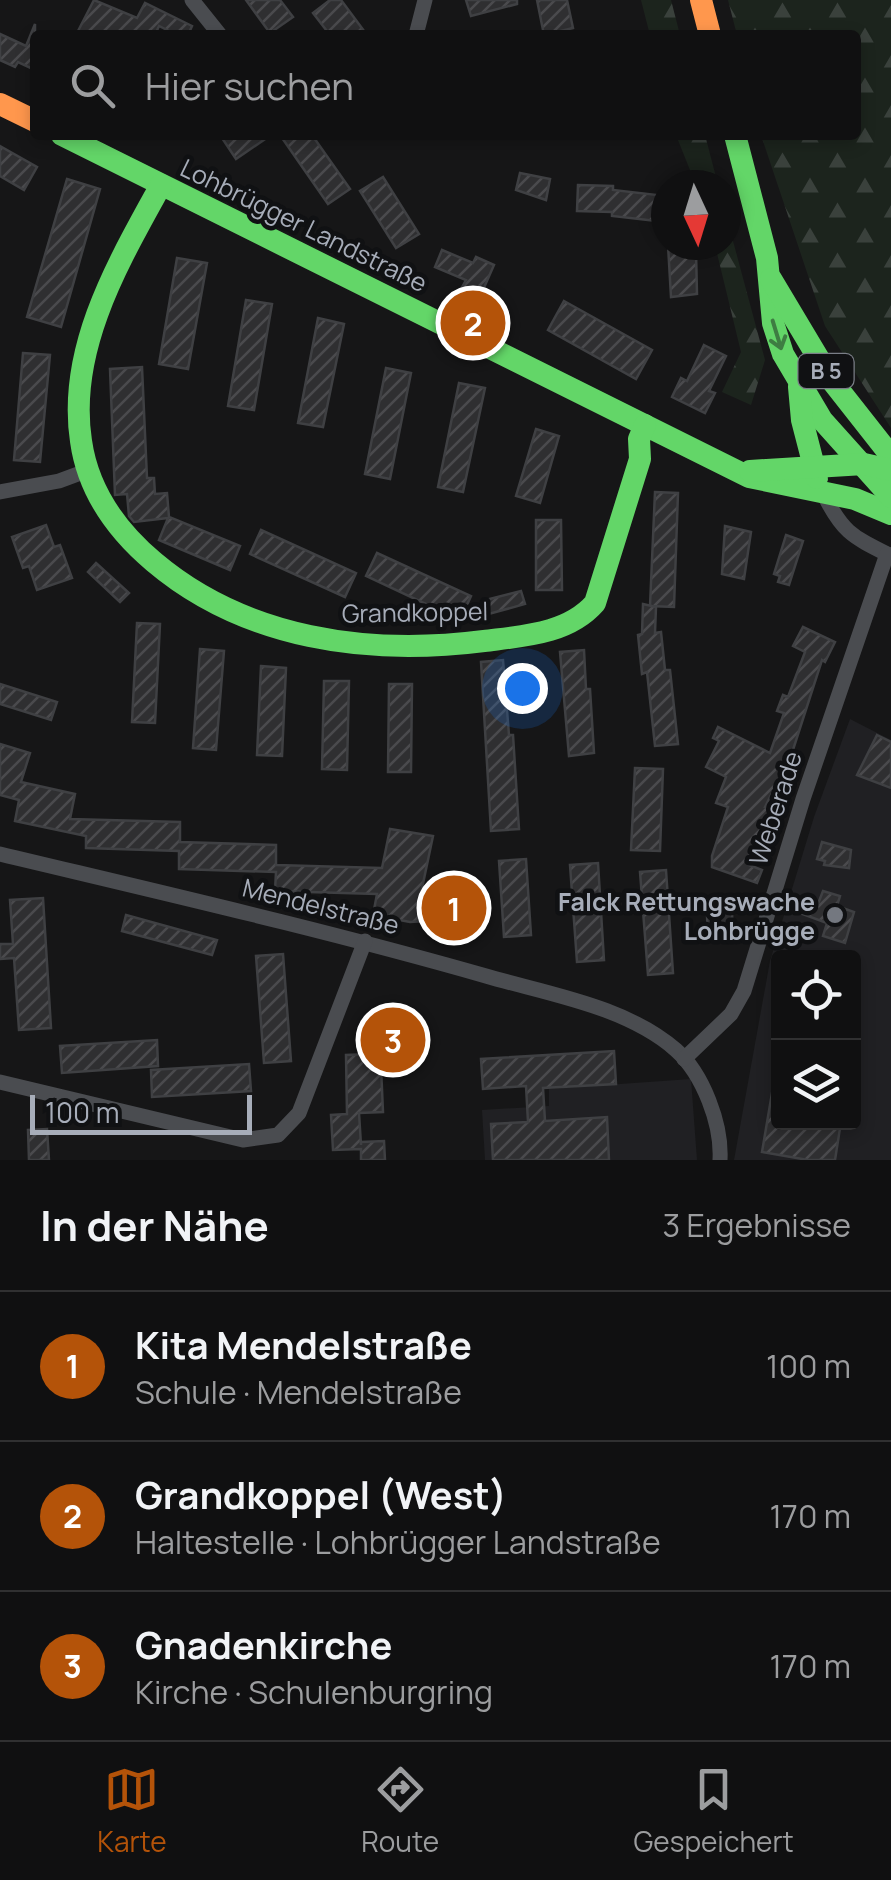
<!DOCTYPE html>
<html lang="de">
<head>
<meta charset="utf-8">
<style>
  body { margin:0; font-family:Manrope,sans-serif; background:#1e1e1f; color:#f1f3f6 }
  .controls { position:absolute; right:30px; bottom:30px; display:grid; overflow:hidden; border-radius:10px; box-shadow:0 5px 15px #0003 }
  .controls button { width:90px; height:90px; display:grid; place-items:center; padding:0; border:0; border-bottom:2px solid #303031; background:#101011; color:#f1f3f6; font:50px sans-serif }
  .compass { position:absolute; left:651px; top:170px; width:90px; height:90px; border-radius:50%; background:#101011; box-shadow:0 5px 15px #0003; rotate:176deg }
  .scale { position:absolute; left:30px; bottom:25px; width:222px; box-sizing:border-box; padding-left:10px; border:5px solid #a7adb9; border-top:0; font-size:28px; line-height:35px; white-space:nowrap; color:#a7adb9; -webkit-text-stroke:8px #101113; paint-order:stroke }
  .you { position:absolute; left:522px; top:688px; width:35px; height:35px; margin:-25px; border:8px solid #fff; border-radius:50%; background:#1a73e8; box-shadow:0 0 0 15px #1a73e833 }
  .badge { display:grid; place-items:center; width:65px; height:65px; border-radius:50%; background:#b45309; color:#fff; font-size:32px; font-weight:700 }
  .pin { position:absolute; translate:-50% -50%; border:5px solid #fff; box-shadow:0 2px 10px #0006 }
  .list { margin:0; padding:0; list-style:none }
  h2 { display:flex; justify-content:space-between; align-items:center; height:130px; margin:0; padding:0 40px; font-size:42px }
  h2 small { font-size:32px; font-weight:400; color:#9c9d9f }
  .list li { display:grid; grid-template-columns:65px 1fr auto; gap:30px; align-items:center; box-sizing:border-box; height:150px; padding:0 40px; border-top:2px solid #303031 }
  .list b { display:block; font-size:38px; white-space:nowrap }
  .list p { margin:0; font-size:32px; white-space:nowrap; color:#9c9d9f }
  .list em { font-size:32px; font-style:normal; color:#9c9d9f }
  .icon { flex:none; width:55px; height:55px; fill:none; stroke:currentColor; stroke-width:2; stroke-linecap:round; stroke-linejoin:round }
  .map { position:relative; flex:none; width:891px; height:1160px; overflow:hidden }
  .search { position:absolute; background:#101011; box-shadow:0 5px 15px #0003; left:30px; right:30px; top:30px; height:110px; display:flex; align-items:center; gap:25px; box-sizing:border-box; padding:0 35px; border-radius:10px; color:#9c9d9f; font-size:38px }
  .sheet { height:580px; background:#101011 }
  nav { display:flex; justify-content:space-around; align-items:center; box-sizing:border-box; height:140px; border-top:2px solid #303031; background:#101011; font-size:28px; color:#9c9d9f }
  nav a { display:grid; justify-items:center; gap:5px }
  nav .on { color:#b45309 }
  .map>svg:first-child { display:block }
  .built { fill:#202023; fill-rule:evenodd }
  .forest { fill:url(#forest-firs) }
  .building { fill:url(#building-hatch); stroke:#3f4043; stroke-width:2.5 }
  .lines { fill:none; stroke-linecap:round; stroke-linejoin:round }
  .street { stroke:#4a4c50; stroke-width:15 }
  .fast { stroke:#63d668; stroke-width:22 }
  .slow { stroke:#ff974d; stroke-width:22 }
  .oneway { stroke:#3e7d42 }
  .poi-dot { fill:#747880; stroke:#101113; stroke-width:4 }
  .labels { text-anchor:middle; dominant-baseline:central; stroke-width:9; stroke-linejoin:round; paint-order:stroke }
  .shield { fill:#101113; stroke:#7a7e87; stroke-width:2.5 }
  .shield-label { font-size:22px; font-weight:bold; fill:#a7adb9 }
  .street-label { font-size:25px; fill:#a7adb9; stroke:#101113 }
  .poi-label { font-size:25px; font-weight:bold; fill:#a7adb9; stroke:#101113; text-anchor:end }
</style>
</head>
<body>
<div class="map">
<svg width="891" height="1160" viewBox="0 0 891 1160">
  <defs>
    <pattern id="forest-firs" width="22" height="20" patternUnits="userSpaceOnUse" patternTransform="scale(2.5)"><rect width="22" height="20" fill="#1c241d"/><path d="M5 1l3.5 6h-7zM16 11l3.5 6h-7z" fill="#3a413c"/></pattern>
    <pattern id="building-hatch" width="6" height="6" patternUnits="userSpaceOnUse" patternTransform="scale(2.5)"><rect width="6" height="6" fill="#2f2f31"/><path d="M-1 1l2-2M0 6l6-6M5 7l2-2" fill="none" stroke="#4a4a4d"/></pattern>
  </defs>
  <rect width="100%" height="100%" fill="#161617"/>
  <g class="built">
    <path d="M850,719L891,740V1160H734L770,961L814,817ZM778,958H854V1122H778Z"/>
    <polygon points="691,1079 697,1160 485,1160 482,1110 549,1106 549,1089"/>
  </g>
  <g class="forest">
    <polygon points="641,0 671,0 680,35 650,35"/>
    <polygon points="728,0 891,0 891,428 825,326 761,135 856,135 856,35 737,35"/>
    <polygon points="676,135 705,135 718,185 696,185"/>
    <polygon points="726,215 765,360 751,405 722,392 741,352 715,245 726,245"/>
  </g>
  <g class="building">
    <polygon points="94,0 137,18 145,3 192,26 188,35 177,35 159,26 155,35 76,35"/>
    <polygon points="246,0 280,0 293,17 270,33"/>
    <polygon points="330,0 341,0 367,35 330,35 313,13"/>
    <polygon points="466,0 517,0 517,4 471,16"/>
    <polygon points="537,0 567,0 573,28 561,31 562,35 544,35"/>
    <polygon points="35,24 35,70 18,62 15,67 0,60 0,34 26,46"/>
    <polygon points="220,135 271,135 236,159"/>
    <polygon points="280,135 312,135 350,189 328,204"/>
    <polygon points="0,146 37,167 24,190 0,176"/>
    <polygon points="520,173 550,179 546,200 516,190"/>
    <polygon points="383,177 419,234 396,248 360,191"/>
    <polygon points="67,179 100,189 61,327 27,317"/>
    <polygon points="578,185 613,186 613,190 666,196 666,222 612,216 612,212 577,211"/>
    <polygon points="668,245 689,245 689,252 696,251 697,294 671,297"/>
    <polygon points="442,250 473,263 476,257 494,265 479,299 460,291 466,280 435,267"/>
    <polygon points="177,258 207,263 188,369 159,364"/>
    <polygon points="246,300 272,304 254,410 228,406"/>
    <polygon points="564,301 652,350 636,379 548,330"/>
    <polygon points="318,318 344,324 323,427 298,423"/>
    <polygon points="704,345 726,356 709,391 715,393 705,413 672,397 681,378 687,381"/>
    <polygon points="23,353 50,355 40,462 14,460"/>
    <polygon points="142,367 147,478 154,478 155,494 167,493 169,517 240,546 230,570 159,540 168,518 134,522 129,516 127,494 115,495 110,369"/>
    <polygon points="386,368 411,373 390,479 365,474"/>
    <polygon points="459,383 485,388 463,492 438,487"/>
    <polygon points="536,429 559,436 540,503 516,496"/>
    <polygon points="655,492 678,493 674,607 650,606"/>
    <polygon points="536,520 561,520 562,590 536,590"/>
    <polygon points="46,525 54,547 60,545 72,578 37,590 29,566 23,568 12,537"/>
    <polygon points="725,526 751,532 744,579 722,574"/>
    <polygon points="261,530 356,573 345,597 250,554"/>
    <polygon points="786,535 803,541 789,585 778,582 780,576 774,574"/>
    <polygon points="377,553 471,596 460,620 366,576"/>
    <polygon points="96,563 129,593 120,602 88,572"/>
    <polygon points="521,591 525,604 485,615 482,601"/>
    <polygon points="643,604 656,607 655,633 661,632 665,670 670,670 678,744 655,746 647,672 642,674 638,635 642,634"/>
    <polygon points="137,623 160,624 155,723 132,722"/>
    <polygon points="803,627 835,642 825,662 822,660 792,753 765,807 780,812 775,824 766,821 749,865 762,870 757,883 712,867 712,856 728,807 716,803 726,777 706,767 719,741 713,738 718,727 770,753 784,713 777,711 783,695 788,697 805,652 793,646"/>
    <polygon points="200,649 224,651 216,750 193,748"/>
    <polygon points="584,650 586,689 590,689 594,753 569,756 560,652"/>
    <polygon points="503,660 509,735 513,735 519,829 491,831 481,662"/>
    <polygon points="261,666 286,668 282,756 257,755"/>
    <polygon points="324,681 349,681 347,770 322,769"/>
    <polygon points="0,684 57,702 51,720 0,704"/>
    <polygon points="389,684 412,684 411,772 388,772"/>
    <polygon points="877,735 891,742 891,788 857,775"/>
    <polygon points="0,744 30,753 21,782 75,794 70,819 180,822 180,842 276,845 276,865 382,868 390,829 433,836 420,898 476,894 478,918 410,922 373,915 377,894 275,891 276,872 179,869 179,851 86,848 86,836 15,821 19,800 0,795"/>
    <polygon points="635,768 663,769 660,851 631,850"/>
    <polygon points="822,842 851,850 849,868 824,865 825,861 817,859"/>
    <polygon points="526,859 531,935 504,937 499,861"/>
    <polygon points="598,863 604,960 577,962 570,865"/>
    <polygon points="666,870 673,973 648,975 640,872"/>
    <polygon points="823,891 840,896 837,906 854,912 845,943 823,936 827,923 797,912 801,899 818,904"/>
    <polygon points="43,898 51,1028 19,1030 14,958 0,959 0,944 13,944 10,900"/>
    <polygon points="732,913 733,936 708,937 707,915"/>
    <polygon points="126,915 217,940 212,955 122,931"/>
    <polygon points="283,954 291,1061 264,1063 256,956"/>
    <polygon points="414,1023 417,1064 381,1066 383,1112 359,1113 361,1145 361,1142 384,1141 385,1160 361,1160 361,1149 333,1150 331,1115 347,1114 346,1055 371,1054 369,1025"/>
    <polygon points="157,1040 158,1066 62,1073 60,1046"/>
    <polygon points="614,1051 616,1084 543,1088 545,1121 607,1117 609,1160 493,1160 491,1124 528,1122 526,1086 483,1089 481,1059"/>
    <polygon points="249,1064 251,1091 152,1097 151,1070"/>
    <polygon points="772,1093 778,1093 778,1122 841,1122 835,1160 808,1160 762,1152"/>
    <polygon points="47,1129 49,1160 29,1160 28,1130"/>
  </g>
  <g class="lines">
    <g class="street">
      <polyline points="192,0 220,35"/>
      <polyline points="416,35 425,0"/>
      <path d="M822,491C842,532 851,536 891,556"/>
      <polyline points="0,492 59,481 86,471"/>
      <path d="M0,854C163,893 325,930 486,976C547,994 626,1006 676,1050C703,1074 722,1124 720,1160"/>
      <polyline points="684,1059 731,1014 744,991 803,799 887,554"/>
      <polyline points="0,1082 243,1140 278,1135 299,1113 365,941"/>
    </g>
    <g class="fast">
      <polyline points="62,135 749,477 855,499 891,514"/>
      <polyline points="735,135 767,258 773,323 783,354 822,420 891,497"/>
      <path d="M161,185C118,263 67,349 81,441C88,491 116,530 154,562C245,639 368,656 484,641C523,636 568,634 595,603L640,459L639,439L645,425"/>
      <polyline points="771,279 832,381 891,456"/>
      <polyline points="799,387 802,420 817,478"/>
      <polyline points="750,471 864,464 891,470"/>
    </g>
    <g class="slow">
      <polyline points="701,0 710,35"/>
      <polyline points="0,104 35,121"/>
    </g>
  </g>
  <defs><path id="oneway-shaft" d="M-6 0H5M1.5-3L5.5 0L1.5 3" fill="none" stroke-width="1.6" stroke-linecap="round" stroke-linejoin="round" transform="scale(2.5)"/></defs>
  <use class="oneway" href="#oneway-shaft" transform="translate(777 335) rotate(73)"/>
  <circle class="poi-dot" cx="835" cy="915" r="10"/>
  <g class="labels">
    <rect class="shield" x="798.5" y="354" width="55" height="34" rx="8"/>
    <g class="shield-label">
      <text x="826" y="371">B 5</text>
    </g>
    <g class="street-label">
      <text transform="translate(304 225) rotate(26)">Lohbrügger Landstraße</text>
      <text transform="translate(415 612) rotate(-1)">Grandkoppel</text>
      <text transform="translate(775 808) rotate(-72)">Weberade</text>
      <text transform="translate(321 906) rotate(14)">Mendelstraße</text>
    </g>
    <g class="poi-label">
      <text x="815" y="901">Falck Rettungswache<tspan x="815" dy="29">Lohbrügge</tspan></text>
    </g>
  </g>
</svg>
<div class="controls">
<button><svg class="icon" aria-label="locate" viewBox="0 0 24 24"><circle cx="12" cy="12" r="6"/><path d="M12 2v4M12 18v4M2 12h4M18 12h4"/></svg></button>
<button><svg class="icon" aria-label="layers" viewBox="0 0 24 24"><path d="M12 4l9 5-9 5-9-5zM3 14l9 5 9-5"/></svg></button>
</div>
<svg class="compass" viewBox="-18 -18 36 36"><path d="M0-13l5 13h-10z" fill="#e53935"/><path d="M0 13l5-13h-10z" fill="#9c9d9f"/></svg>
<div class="scale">100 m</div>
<div class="you"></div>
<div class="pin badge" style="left:454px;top:908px">1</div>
<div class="pin badge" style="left:473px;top:323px">2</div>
<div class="pin badge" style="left:393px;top:1040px">3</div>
<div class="search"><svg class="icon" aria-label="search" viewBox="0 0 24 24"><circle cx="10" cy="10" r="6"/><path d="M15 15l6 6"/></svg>Hier suchen</div>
</div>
<section class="sheet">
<h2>In der Nähe<small>3 Ergebnisse</small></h2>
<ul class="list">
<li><span class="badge">1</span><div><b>Kita Mendelstraße</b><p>Schule · Mendelstraße</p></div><em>100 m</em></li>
<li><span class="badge">2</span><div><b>Grandkoppel (West)</b><p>Haltestelle · Lohbrügger Landstraße</p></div><em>170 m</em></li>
<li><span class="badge">3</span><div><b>Gnadenkirche</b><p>Kirche · Schulenburgring</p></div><em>170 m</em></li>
</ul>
</section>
<nav>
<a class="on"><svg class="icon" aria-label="map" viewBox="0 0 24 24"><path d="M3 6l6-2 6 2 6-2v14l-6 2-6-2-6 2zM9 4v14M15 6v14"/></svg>Karte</a>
<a><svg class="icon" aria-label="directions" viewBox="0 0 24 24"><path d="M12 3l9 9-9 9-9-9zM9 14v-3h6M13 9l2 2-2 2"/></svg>Route</a>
<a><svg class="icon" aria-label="saved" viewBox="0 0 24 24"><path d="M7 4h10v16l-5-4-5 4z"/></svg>Gespeichert</a>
</nav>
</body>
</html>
